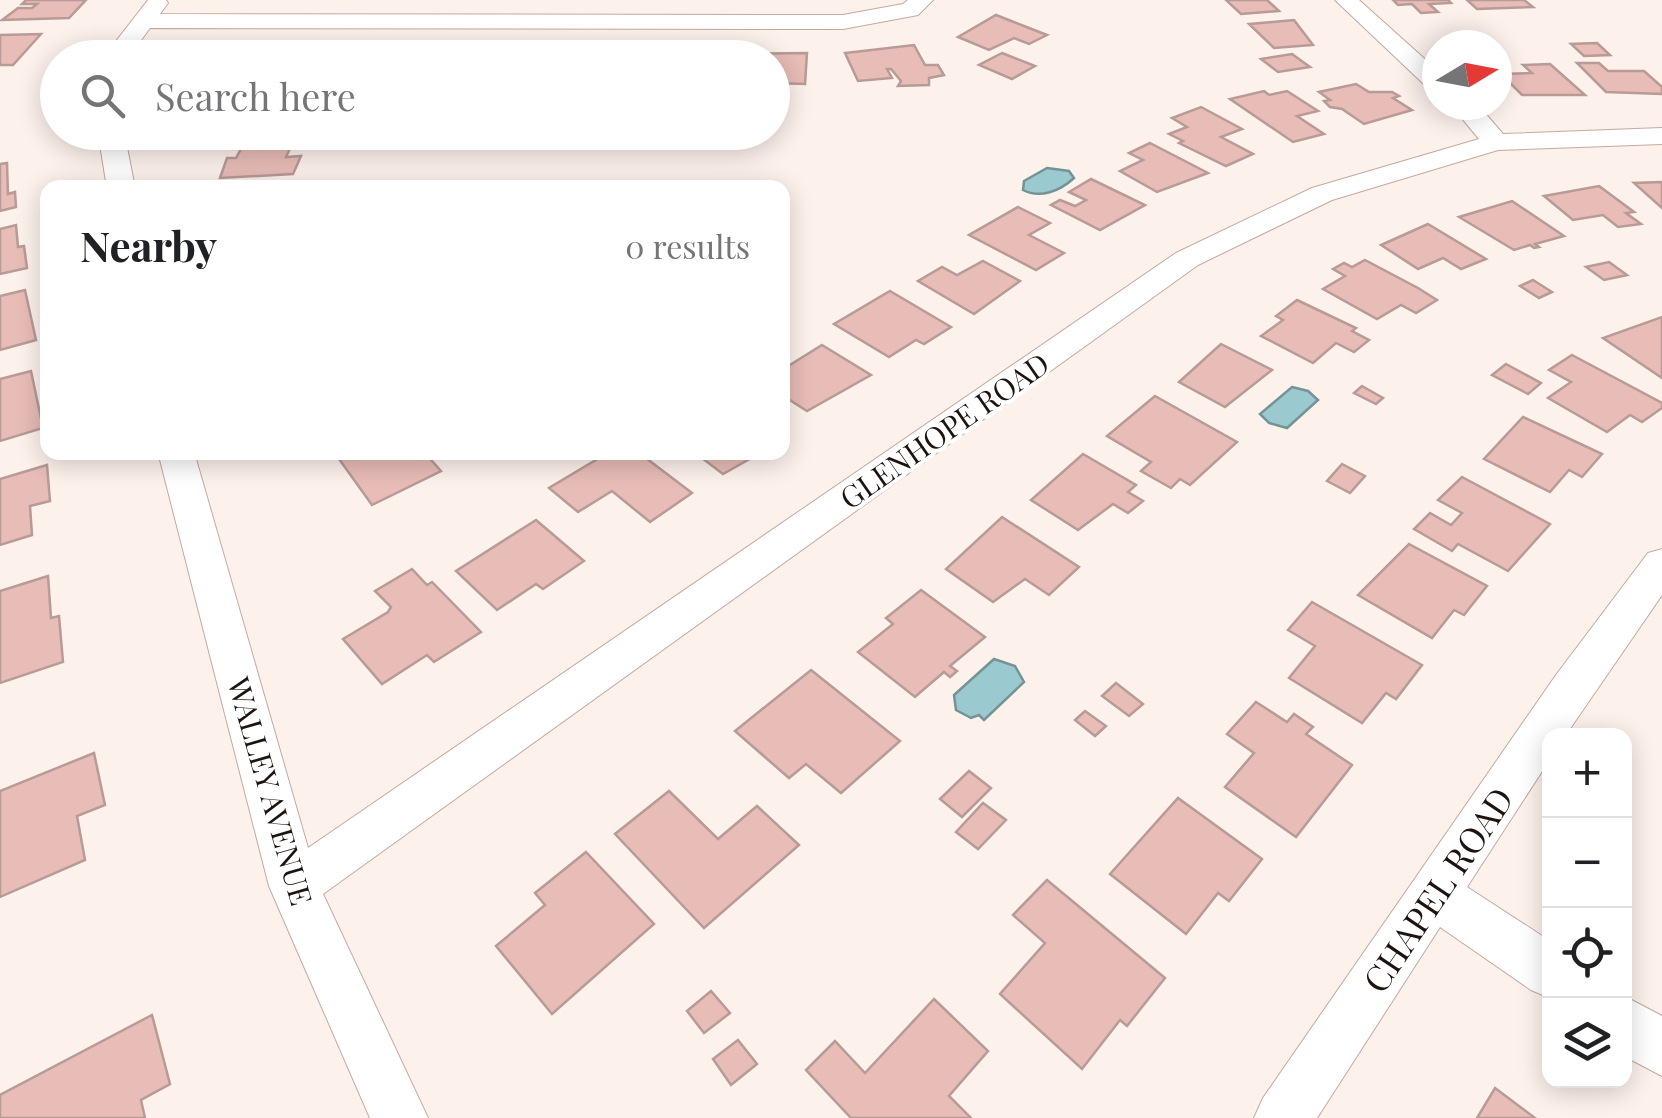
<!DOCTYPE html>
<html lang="en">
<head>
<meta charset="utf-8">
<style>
  body { margin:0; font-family:"Playfair Display",serif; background:#f2f2f2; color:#202124 }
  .controls { position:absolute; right:30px; bottom:30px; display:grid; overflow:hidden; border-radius:20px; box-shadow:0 5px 25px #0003 }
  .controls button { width:90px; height:90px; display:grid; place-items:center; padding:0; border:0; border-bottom:2px solid #e0e0e0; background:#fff; color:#202124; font:50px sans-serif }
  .compass { position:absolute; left:1422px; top:30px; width:90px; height:90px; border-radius:50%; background:#fff; box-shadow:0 5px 25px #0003; rotate:80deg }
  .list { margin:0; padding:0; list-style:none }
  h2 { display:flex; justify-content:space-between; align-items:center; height:130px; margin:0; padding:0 40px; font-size:42px }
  h2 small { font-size:32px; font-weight:400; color:#757577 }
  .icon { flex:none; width:55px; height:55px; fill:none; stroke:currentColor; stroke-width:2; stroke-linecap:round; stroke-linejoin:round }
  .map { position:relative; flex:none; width:1662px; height:1118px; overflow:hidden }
  .search { position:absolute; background:#fff; box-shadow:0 5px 25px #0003; left:40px; top:40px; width:750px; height:110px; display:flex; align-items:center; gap:25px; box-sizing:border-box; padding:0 35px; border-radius:55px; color:#757577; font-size:38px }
  .panel { position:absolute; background:#fff; box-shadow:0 5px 25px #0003; left:40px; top:180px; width:750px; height:280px; border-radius:20px }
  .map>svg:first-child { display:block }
  .water { fill:#9acad0; stroke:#749396; stroke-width:2.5 }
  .building { fill:#e8bcb7; stroke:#b89a96; stroke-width:2.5 }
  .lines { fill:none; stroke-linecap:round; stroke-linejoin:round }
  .street-casing { stroke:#c5a99e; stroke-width:2 }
  .street { fill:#fff; fill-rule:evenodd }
  .labels { text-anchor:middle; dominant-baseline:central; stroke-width:8; stroke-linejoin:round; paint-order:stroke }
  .street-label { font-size:30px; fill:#1d1410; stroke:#fff }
  .near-street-label { font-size:35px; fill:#1d1410; stroke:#fff }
</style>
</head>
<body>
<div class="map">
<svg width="1662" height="1118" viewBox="0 0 1662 1118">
  <rect width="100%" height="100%" fill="#fdf1ec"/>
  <g class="water">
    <path d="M1047,168L1069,171L1074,178C1060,191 1040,199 1023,190L1024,181Z"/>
    <polygon points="1292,387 1308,391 1318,400 1287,428 1269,423 1260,414"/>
    <polygon points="994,659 1015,666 1024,682 984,720 979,715 971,718 956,710 954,695"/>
  </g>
  <g class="building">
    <polygon points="26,0 86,0 69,18 2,20 18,8 32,8 37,4 22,4"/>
    <polygon points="1226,0 1267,0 1279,11 1241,14"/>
    <polygon points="1393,0 1448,0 1451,3 1429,4 1438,12 1421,13 1412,4 1398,5"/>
    <polygon points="1467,0 1524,0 1533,7 1477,9"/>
    <polygon points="996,15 1047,35 1029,44 1014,38 989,50 958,37"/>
    <polygon points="1294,20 1313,45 1274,48 1249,24"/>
    <polygon points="41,34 13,65 0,65 0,35"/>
    <polygon points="1597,43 1610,55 1584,56 1571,44"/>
    <polygon points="914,45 925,65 938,65 944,75 929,78 929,85 898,86 901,81 891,69 887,69 892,78 858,81 845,53"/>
    <polygon points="286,50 281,58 193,58 197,53"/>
    <polygon points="390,51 386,58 315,58 318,52"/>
    <polygon points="494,51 491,58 420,58 423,53"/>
    <polygon points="597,52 595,58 525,58 527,53"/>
    <polygon points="702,53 701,58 631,58 632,54"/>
    <polygon points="807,53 805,84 772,83 772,58 734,58 735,54"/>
    <polygon points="1002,53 1035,66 1012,79 979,65"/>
    <polygon points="1292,54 1310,67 1278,72 1261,59"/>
    <polygon points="1577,63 1599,63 1608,71 1644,71 1662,87 1662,94 1606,92"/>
    <polygon points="1550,64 1585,95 1522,95 1501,74 1532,73 1523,65"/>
    <polygon points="1356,84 1369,92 1392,92 1399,96 1393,98 1412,110 1364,124 1342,109 1330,107 1324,101 1330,100 1319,92"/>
    <polygon points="1264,91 1269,95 1287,91 1318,111 1297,116 1324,134 1293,142 1230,99"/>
    <polygon points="1201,107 1242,129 1221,137 1253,154 1226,166 1179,143 1183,141 1169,134 1187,127 1172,118"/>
    <polygon points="296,136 286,157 301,156 293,174 220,178 227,158 236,158 247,138"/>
    <polygon points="1150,143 1208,173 1157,192 1120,171 1143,160 1129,153"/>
    <polygon points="7,163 8,194 15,192 16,207 0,211 0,164"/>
    <polygon points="1091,179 1145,205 1100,230 1051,205 1060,200 1075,206 1086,200 1069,192"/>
    <polygon points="1662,182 1662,208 1634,183"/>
    <polygon points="1599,186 1634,212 1626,213 1641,224 1618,227 1603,215 1573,220 1544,196"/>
    <polygon points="1512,201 1564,236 1535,244 1539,247 1534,248 1530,245 1514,250 1459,217"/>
    <polygon points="1018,207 1050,223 1029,235 1064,253 1036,270 969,235"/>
    <polygon points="1428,224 1486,259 1461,269 1443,258 1418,269 1381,245"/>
    <polygon points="16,225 18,247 24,246 27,268 0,274 0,229"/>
    <polygon points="1365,260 1418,288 1437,300 1416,313 1401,305 1377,319 1323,289 1345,276 1333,269 1344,263 1352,267"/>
    <polygon points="983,261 1020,281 974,314 918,281 942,267 957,275"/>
    <polygon points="1609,262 1627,275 1604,280 1586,267"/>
    <polygon points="1533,280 1552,292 1539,298 1520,286"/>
    <polygon points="25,290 36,340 0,350 0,296"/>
    <polygon points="890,291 951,327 924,344 916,340 889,357 834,324"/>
    <polygon points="1297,300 1356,328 1352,331 1369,340 1354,352 1336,343 1313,363 1261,336 1283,320 1276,316"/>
    <polygon points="1662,317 1662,378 1603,338"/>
    <polygon points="1221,344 1272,370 1225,407 1179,382"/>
    <polygon points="822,345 871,375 807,411 782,395 782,370"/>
    <polygon points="1572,355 1662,403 1662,408 1642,422 1630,415 1607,432 1548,398 1571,382 1549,370"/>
    <polygon points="1506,364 1541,383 1528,394 1492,375"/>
    <polygon points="31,371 43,428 0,441 0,379"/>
    <polygon points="1362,386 1383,398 1376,404 1354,393"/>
    <polygon points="1155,396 1237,442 1190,485 1180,479 1171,488 1141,471 1151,462 1107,436"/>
    <polygon points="1523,417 1602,454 1582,477 1569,470 1550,492 1484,459"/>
    <polygon points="334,452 424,452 441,471 372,505"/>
    <polygon points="592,452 638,452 692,493 650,522 612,491 578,512 549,488 599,458"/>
    <polygon points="694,452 762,452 723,474"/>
    <polygon points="1083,454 1136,485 1128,492 1143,501 1128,513 1113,504 1078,530 1031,500"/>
    <polygon points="1342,464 1365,476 1350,493 1327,481"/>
    <polygon points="47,465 50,501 30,506 32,535 0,545 0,479"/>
    <polygon points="1462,477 1550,524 1508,571 1458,544 1452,551 1414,529 1430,513 1451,525 1462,513 1438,500"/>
    <polygon points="1002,517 1079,567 1049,595 1025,579 993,602 946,569"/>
    <polygon points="536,520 584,561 543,589 536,584 497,610 456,571"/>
    <polygon points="1409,544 1487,586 1464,615 1454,610 1432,638 1358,595"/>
    <polygon points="412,569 427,585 432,582 481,632 434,662 427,655 382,684 343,639 388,612 391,607 375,591"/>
    <polygon points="48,576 51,618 59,616 63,662 0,683 0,591"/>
    <polygon points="921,590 985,637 950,666 957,671 950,677 944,672 915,697 858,652 893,624 886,618"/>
    <polygon points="1312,602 1422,665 1396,699 1386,693 1362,723 1289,678 1315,646 1288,630"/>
    <polygon points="811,670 900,741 841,793 806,764 789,778 735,731"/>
    <polygon points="1116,683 1143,704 1129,716 1102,696"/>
    <polygon points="1256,702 1287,722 1294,714 1313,727 1306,734 1352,765 1296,837 1225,787 1254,753 1227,734"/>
    <polygon points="1085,711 1106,726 1095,736 1075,720"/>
    <polygon points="94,753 105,805 77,816 85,860 0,897 0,791"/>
    <polygon points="969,771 991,788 962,817 940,799"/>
    <polygon points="669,791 718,839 757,806 799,845 704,928 615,834"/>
    <polygon points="1178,798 1262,859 1229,901 1218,893 1186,934 1110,874"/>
    <polygon points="983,803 1006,820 978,849 956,832"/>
    <polygon points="586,852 654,924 552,1014 496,946 545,905 535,893"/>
    <polygon points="1047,880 1165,978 1127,1026 1120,1020 1082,1069 1000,994 1045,943 1013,915"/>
    <polygon points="711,991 730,1013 704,1033 687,1011"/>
    <polygon points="934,999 988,1051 949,1096 971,1118 851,1118 806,1070 835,1041 865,1073"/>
    <polygon points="152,1015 170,1084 141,1100 145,1118 0,1118 0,1095"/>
    <polygon points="738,1040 757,1064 731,1085 713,1059"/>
    <polygon points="1495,1088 1535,1118 1477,1118"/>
  </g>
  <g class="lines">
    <defs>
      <g id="street">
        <polygon points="148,0 166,0 168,3 160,14 843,15 903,4 908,0 933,0 918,15 843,29 150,28 128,58 103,58"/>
        <polygon points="1335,0 1359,0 1437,70 1437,91 1428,88"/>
        <polygon points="1451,105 1478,105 1503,134 1662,128 1662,144 1498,150 1332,200 1198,265 323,894 428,1118 370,1118 269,886 158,452 194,452 308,848 1176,253 1312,188 1479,139"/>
        <polygon points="98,132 124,132 135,188 107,188"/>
        <polygon points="1662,549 1662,595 1565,736 1550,736 1550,759 1467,887 1550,941 1550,998 1531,990 1440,927 1317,1118 1254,1118 1263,1098 1556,675 1648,553"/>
        <polygon points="1624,996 1662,1016 1662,1076 1624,1056"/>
      </g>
    </defs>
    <use href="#street" class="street-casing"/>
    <use href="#street" class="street"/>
  </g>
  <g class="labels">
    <g class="street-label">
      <text transform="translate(944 430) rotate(-35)">GLENHOPE ROAD</text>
      <text transform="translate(271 791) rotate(74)">WALLEY AVENUE</text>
    </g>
    <g class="near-street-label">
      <text transform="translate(1437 889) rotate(-56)">CHAPEL ROAD</text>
    </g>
  </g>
</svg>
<div class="controls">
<button>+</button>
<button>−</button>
<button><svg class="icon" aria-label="locate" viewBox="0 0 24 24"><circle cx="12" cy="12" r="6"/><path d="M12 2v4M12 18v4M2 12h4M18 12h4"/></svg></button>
<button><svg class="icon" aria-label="layers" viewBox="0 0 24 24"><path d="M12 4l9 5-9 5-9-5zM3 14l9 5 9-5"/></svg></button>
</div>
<svg class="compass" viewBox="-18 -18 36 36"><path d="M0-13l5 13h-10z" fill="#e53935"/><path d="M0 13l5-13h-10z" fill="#757577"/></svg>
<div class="search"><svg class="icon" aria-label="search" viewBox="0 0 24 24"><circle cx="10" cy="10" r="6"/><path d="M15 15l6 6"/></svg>Search here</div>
<section class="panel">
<h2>Nearby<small>0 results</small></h2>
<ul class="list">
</ul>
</section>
</div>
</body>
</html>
